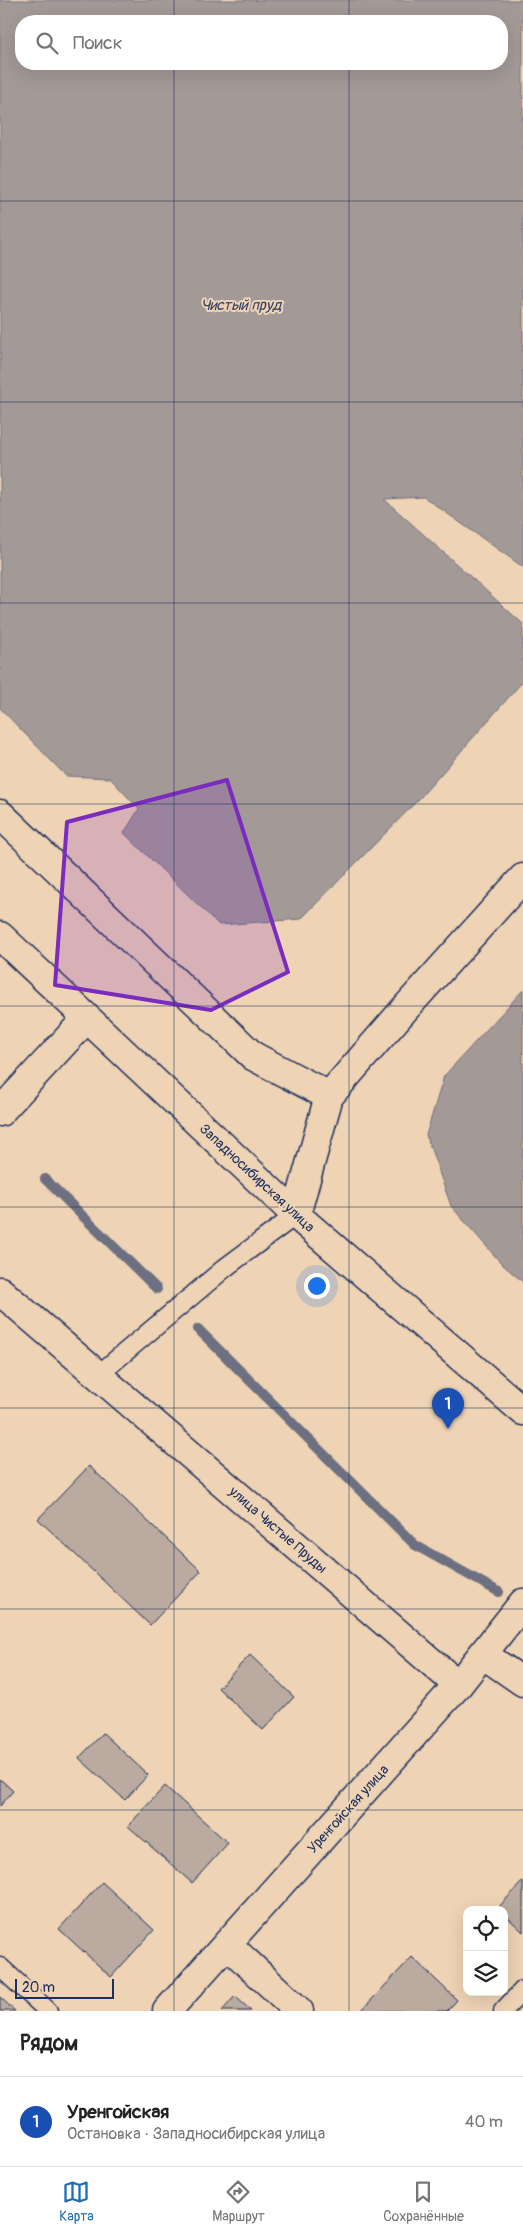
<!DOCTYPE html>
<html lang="ru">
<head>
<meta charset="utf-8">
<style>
  body { margin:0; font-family:Pangolin,sans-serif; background:#f2f2f2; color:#222 }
  .controls { position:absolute; right:15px; bottom:15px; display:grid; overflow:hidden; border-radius:10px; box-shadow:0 5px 20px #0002 }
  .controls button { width:45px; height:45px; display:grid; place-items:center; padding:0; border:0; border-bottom:1px solid #e0e0e0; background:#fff; color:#222; font:25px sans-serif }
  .scale { position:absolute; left:15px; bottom:12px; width:99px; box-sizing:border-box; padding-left:5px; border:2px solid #1b2f5e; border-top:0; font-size:14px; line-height:18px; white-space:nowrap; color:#1b2f5e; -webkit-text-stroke:4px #eed3b5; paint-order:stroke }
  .you { position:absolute; left:316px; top:1285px; width:18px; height:18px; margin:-12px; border:4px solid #fff; border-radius:50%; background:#1a73e8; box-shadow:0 0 0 8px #1a73e833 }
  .badge { display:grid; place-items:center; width:32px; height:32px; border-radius:50%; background:#1f6fb2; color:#fff; font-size:16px; font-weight:700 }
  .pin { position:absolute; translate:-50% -41px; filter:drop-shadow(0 1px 2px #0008) }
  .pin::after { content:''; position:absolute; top:26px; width:18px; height:15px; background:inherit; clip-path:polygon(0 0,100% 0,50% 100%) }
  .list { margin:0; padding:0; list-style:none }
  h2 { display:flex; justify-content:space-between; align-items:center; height:65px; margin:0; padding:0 20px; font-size:21px }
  h2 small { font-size:16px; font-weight:400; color:#767676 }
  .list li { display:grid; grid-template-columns:32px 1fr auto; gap:15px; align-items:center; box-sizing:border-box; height:90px; padding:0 20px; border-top:1px solid #e0e0e0 }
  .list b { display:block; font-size:19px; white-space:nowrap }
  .list p { margin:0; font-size:16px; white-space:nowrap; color:#767676 }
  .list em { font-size:16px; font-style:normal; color:#767676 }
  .icon { flex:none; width:28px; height:28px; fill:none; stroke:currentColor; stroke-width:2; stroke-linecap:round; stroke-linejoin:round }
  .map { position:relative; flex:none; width:523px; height:2011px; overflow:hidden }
  .search { position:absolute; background:#fff; box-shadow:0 5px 20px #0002; left:15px; right:15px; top:15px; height:55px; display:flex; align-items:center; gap:12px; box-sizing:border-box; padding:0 18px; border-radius:20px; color:#767676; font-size:19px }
  .sheet { height:155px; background:#fff }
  nav { display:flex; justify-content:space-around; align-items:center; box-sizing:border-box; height:70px; border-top:1px solid #e0e0e0; background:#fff; font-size:14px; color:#767676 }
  nav a { display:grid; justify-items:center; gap:2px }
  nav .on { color:#1f6fb2 }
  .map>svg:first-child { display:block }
  .water { fill:#a39996; stroke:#6d6f80; fill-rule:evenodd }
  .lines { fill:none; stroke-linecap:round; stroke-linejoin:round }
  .stream { stroke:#6d6f80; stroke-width:10 }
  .building { fill:#baaaa0; stroke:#1b2f5e }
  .lane-casing { stroke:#1b2f5e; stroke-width:21 }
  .street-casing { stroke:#1b2f5e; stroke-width:31 }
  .secondary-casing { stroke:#1b2f5e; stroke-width:31 }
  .lane { stroke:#eed3b5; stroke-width:18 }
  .street { stroke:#eed3b5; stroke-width:28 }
  .secondary { stroke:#eed3b5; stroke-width:28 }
  .marked { fill:#7b2cbf; fill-opacity:0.2; stroke:#7b2cbf; stroke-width:4; stroke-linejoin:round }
  .grid { fill:none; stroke:#1b2f5e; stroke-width:1; stroke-opacity:0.55 }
  .labels { text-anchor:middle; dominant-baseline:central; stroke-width:4; stroke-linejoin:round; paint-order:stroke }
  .street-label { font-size:14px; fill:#1b2f5e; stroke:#eed3b5 }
  .water-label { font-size:15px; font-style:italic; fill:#364469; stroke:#eed3b5 }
</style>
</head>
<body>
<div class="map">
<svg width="523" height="2011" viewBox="0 0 523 2011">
  <rect width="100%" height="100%" fill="#eed3b5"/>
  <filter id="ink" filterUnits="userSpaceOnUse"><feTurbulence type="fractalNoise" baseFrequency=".02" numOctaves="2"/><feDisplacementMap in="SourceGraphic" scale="10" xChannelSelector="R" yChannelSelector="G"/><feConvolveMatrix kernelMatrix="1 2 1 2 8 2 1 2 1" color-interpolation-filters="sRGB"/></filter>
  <g filter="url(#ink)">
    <g class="water">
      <path d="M0,0H523V567L424,497L384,499L523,624V681L418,800L301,919L219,925L124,833L139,809L110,778L66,776L0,708ZM21,21H502V64H21Z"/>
      <polygon points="523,990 523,1282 502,1264 451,1206 426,1135 444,1076"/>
    </g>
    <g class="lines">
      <g class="stream">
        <polyline points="45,1179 157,1289"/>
        <polyline points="198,1329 415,1545 499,1592"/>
      </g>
    </g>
    <g class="building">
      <polygon points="89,1466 201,1571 150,1625 38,1519"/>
      <polygon points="250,1655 294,1697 263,1730 218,1688"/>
      <polygon points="103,1733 148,1775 125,1800 79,1758"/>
      <polygon points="0,1779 13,1791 0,1806"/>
      <polygon points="165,1786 228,1843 192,1883 128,1826"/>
      <polygon points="523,1881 523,1932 504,1914 504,1910 498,1908"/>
      <polygon points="102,1882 154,1930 111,1977 59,1929"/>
      <polygon points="412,1957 457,2000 447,2011 361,2011"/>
      <polygon points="235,1996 251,2011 222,2011"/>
      <polygon points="0,1997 15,2011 0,2011"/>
    </g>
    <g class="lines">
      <defs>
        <g id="lane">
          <polyline points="98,1375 226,1267 296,1215"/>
          <polyline points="0,1967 48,2011"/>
          <polyline points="503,2011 523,1990"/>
        </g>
        <g id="street">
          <polyline points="0,814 253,1056 329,1096"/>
          <polyline points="0,1112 86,1019"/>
          <polyline points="296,1215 329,1096 403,1011 523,878"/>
          <polyline points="0,1291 458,1685"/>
          <polyline points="484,1655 523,1682"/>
          <polyline points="227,1944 299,2011"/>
          <polyline points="167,2011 458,1685 523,1603"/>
        </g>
        <polyline id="secondary" points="0,936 296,1215 523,1411"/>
      </defs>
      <use href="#lane" class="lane-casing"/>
      <use href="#street" class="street-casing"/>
      <use href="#secondary" class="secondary-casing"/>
      <use href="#lane" class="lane"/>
      <use href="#street" class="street"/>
      <use href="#secondary" class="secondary"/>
    </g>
  </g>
  <path class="marked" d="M227,780L288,972L211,1010L55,985L67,822Z"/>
  <path class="grid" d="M174,0V21M349,0V21M174,64V2011M349,64V2011M0,201H523M0,402H523M0,603H523M0,804H523M0,1006H523M0,1207H523M0,1408H523M0,1609H523M0,1810H523"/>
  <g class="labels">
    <g class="street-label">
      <text transform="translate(257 1178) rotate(43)">Западносибирская улица</text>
      <text transform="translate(278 1530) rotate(41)">улица Чистые Пруды</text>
      <text transform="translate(348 1809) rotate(-48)">Уренгойская улица</text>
    </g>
    <g class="water-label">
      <text x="241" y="305">Чистый пруд</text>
    </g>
  </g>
</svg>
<div class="controls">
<button><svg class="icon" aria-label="locate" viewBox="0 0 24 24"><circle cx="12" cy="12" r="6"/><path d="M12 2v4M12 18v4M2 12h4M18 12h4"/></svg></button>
<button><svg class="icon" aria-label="layers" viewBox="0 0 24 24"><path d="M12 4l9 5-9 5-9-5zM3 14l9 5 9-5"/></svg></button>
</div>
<div class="scale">20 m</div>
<div class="you"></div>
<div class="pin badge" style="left:448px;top:1429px;background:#1a4fb4">1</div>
<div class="search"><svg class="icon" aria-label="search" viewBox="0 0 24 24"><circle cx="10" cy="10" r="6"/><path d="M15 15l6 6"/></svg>Поиск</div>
</div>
<section class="sheet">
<h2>Рядом<small></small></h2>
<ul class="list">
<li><span class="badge" style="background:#1a4fb4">1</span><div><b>Уренгойская</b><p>Остановка · Западносибирская улица</p></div><em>40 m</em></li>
</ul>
</section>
<nav>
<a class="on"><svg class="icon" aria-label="map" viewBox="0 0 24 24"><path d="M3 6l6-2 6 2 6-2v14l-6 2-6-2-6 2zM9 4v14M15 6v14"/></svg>Карта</a>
<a><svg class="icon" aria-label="directions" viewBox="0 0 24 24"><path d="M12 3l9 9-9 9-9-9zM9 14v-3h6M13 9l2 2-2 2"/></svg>Маршрут</a>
<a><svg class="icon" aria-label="saved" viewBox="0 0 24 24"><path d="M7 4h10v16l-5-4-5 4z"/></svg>Сохранённые</a>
</nav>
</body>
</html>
